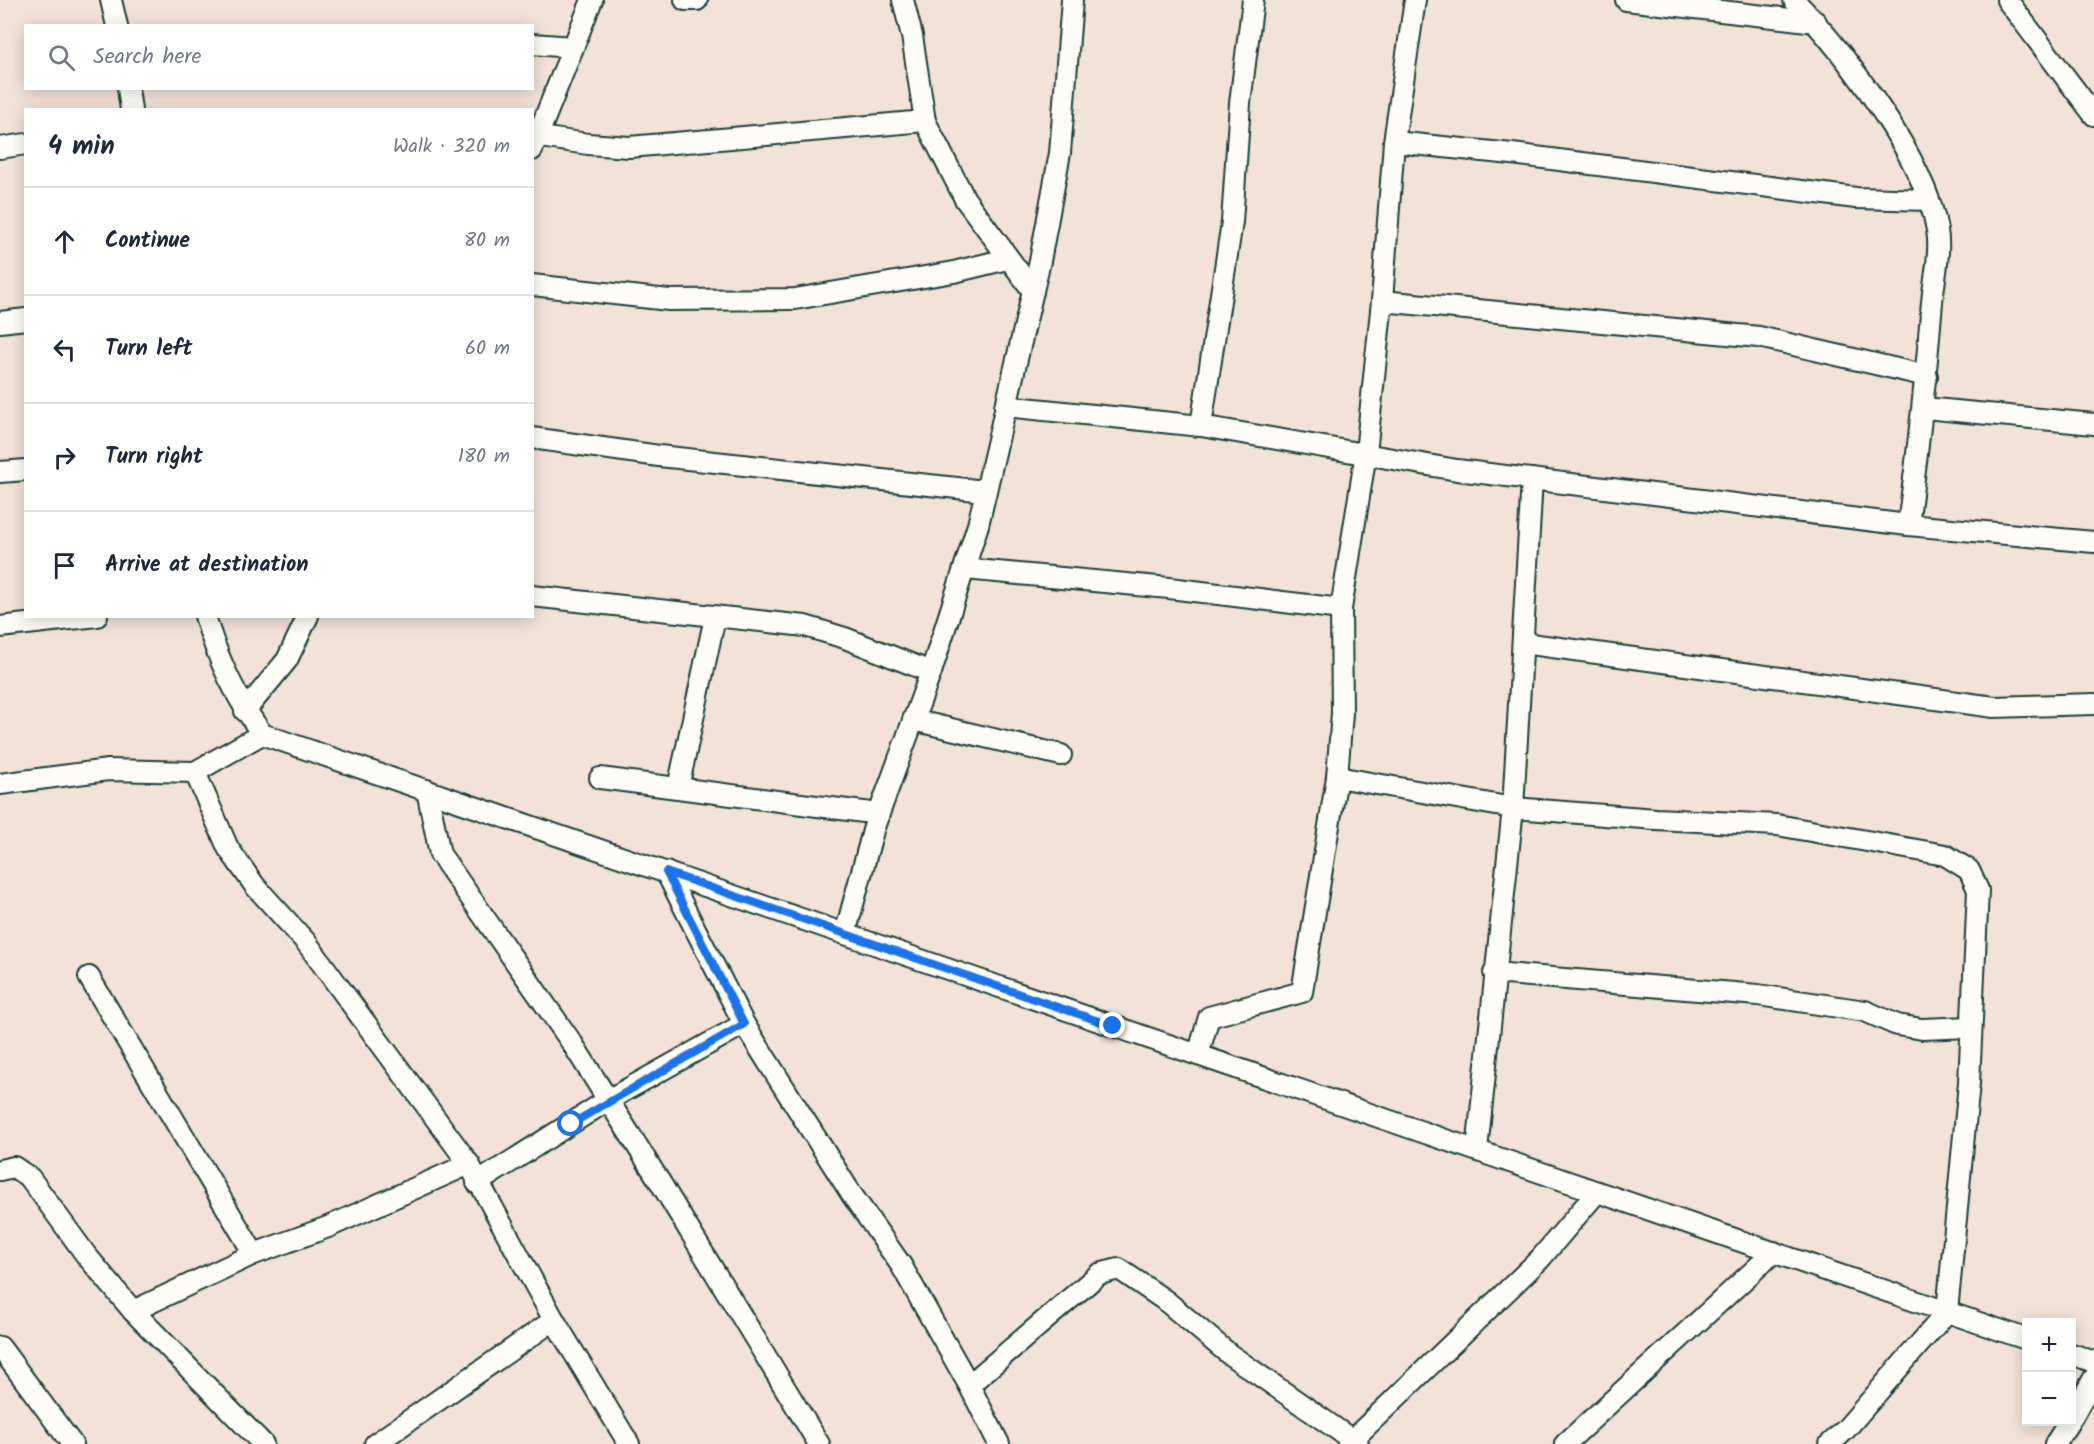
<!DOCTYPE html>
<html lang="en">
<head>
<meta charset="utf-8">
<style>
  body { margin:0; font-family:Kalam,sans-serif; background:#f6f6f7; color:#1f2937 }
  .controls { position:absolute; right:18px; bottom:18px; display:grid; overflow:hidden; border-radius:0px; box-shadow:0 3px 15px #0003 }
  .controls button { width:54px; height:54px; display:grid; place-items:center; padding:0; border:0; border-bottom:2px solid #e0e1e3; background:#fff; color:#1f2937; font:30px sans-serif }
  .stop { position:absolute; width:18px; height:18px; margin:-14px; border:4px solid #1a73e8; border-radius:50%; background:#fff }
  .stop.end { background:#1a73e8; border-color:#fff; box-shadow:0 2px 6px #0008 }
  .list { margin:0; padding:0; list-style:none }
  h2 { display:flex; justify-content:space-between; align-items:center; height:78px; margin:0; padding:0 24px; font-size:26px }
  h2 small { font-size:20px; font-weight:400; color:#747a83 }
  .list li { display:grid; grid-template-columns:39px 1fr auto; gap:18px; align-items:center; box-sizing:border-box; height:108px; padding:0 24px; border-top:2px solid #e0e1e3 }
  .list b { display:block; font-size:22px; white-space:nowrap }
  .list em { font-size:20px; font-style:normal; color:#747a83 }
  .icon { flex:none; width:33px; height:33px; fill:none; stroke:currentColor; stroke-width:2; stroke-linecap:round; stroke-linejoin:round }
  .map { position:relative; flex:none; width:2094px; height:1444px; overflow:hidden }
  .search { position:absolute; background:#fff; box-shadow:0 3px 15px #0003; left:24px; top:24px; width:510px; height:66px; display:flex; align-items:center; gap:15px; box-sizing:border-box; padding:0 21px; border-radius:0px; color:#747a83; font-size:22px }
  .panel { position:absolute; background:#fff; box-shadow:0 3px 15px #0003; left:24px; top:108px; width:510px; height:510px; border-radius:0px }
  .map>svg:first-child { display:block }
  .lines { fill:none; stroke-linecap:round; stroke-linejoin:round }
  .street-casing { stroke:#1f3d34; stroke-width:24 }
  .street { stroke:#fdfcf7; stroke-width:20 }
  .route { stroke:#1a73e8; stroke-width:8 }
</style>
</head>
<body>
<div class="map">
<svg width="2094" height="1444" viewBox="0 0 2094 1444">
  <rect width="100%" height="100%" fill="#f2e2d8"/>
  <filter id="ink" filterUnits="userSpaceOnUse"><feTurbulence type="fractalNoise" baseFrequency=".0167" numOctaves="2"/><feDisplacementMap in="SourceGraphic" scale="12" xChannelSelector="R" yChannelSelector="G"/><feConvolveMatrix kernelMatrix="1 2 1 2 8 2 1 2 1" color-interpolation-filters="sRGB"/></filter>
  <g filter="url(#ink)">
    <g class="lines">
      <defs>
        <g id="street">
          <polyline points="111,0 117,26"/>
          <polyline points="685,0 697,0"/>
          <polyline points="903,0 912,36 925,121 965,199 1033,291"/>
          <polyline points="1626,0 1816,22"/>
          <path d="M1794,0C1843,50 1926,160 1937,230C1941,252 1934,280 1932,302C1926,377 1918,451 1908,525"/>
          <polyline points="2007,0 2094,115"/>
          <polyline points="532,44 573,47"/>
          <polyline points="128,88 131,110"/>
          <polyline points="540,137 588,144 629,147 925,121"/>
          <polyline points="1394,142 1512,154 1856,198 1929,200"/>
          <polyline points="0,148 26,144"/>
          <polyline points="532,150 592,0"/>
          <polyline points="532,285 669,300 795,299 954,272 1007,259"/>
          <polyline points="1382,301 1759,337 1927,376"/>
          <polyline points="0,322 26,319"/>
          <polyline points="1005,406 1201,426 1457,470 1908,525 2094,542"/>
          <polyline points="1924,408 2094,424"/>
          <polyline points="1201,426 1232,222 1240,103 1253,0"/>
          <polyline points="532,438 659,456 985,491"/>
          <polyline points="0,472 26,470"/>
          <polyline points="965,569 1169,588 1341,609"/>
          <polyline points="532,596 805,626 845,638 931,672"/>
          <path d="M205,616C217,658 237,699 262,734L2026,1339"/>
          <polyline points="0,627 97,616"/>
          <polyline points="1523,643 1994,707 2094,704"/>
          <polyline points="245,711 287,660 308,616"/>
          <polyline points="913,720 1061,755"/>
          <polyline points="262,734 195,772 228,848 255,886 306,942 469,1164 554,1320 629,1444"/>
          <polyline points="1337,777 1513,808 1656,819 1777,825 1945,855 1969,870 1978,890 1969,1083 1947,1312 1846,1429 1830,1444"/>
          <polyline points="600,778 879,814"/>
          <polyline points="0,784 108,770 195,772"/>
          <polyline points="678,788 715,617"/>
          <polyline points="427,790 440,854 572,1043 660,1182 819,1444"/>
          <polyline points="666,872 744,1024 852,1195 901,1265 969,1385 999,1444"/>
          <polyline points="845,934 874,827 931,672 978,525 1040,261 1060,153 1072,0"/>
          <polyline points="1494,973 1758,995 1865,1011 1897,1025 1922,1029 1970,1027"/>
          <polyline points="89,977 254,1254"/>
          <polyline points="1198,1055 1209,1017 1302,992 1337,777 1342,713 1341,609 1366,453 1382,301 1394,142 1415,0"/>
          <polyline points="1477,1150 1513,808 1532,479"/>
          <polyline points="0,1170 14,1167 30,1178 86,1255 133,1311 263,1444"/>
          <polyline points="477,1183 608,1100 744,1024"/>
          <polyline points="133,1311 254,1254 328,1227 469,1164"/>
          <polyline points="0,1347 72,1444"/>
          <polyline points="2072,1354 2094,1362"/>
          <polyline points="969,1385 1099,1274 1119,1269 1166,1301 1229,1354 1358,1444"/>
          <polyline points="2072,1417 2094,1378"/>
          <polyline points="375,1444 554,1320"/>
          <polyline points="1348,1444 1540,1259 1597,1192"/>
          <polyline points="1565,1444 1774,1252"/>
          <polyline points="2055,1444 2069,1422"/>
        </g>
      </defs>
      <use href="#street" class="street-casing"/>
      <use href="#street" class="street"/>
    </g>
  </g>
  <g class="lines" filter="url(#ink)">
    <polyline class="route" points="571,1124 744,1024 666,872 1113,1026"/>
  </g>
</svg>
<div class="controls">
<button>+</button>
<button>−</button>
</div>
<div class="stop" style="left:571px;top:1124px"></div>
<div class="stop end" style="left:1113px;top:1026px"></div>
<div class="search"><svg class="icon" aria-label="search" viewBox="0 0 24 24"><circle cx="10" cy="10" r="6"/><path d="M15 15l6 6"/></svg>Search here</div>
<section class="panel">
<h2>4 min<small>Walk · 320 m</small></h2>
<ul class="list">
<li><svg class="icon" aria-label="ahead" viewBox="0 0 24 24"><path d="M12 20V5M6 11l6-6 6 6"/></svg><div><b>Continue</b></div><em>80 m</em></li>
<li><svg class="icon" aria-label="left" viewBox="0 0 24 24"><path d="M17 20v-9H6M10 6l-5 5 5 5"/></svg><div><b>Turn left</b></div><em>60 m</em></li>
<li><svg class="icon" aria-label="right" viewBox="0 0 24 24"><path d="M7 20v-9h11M14 6l5 5-5 5"/></svg><div><b>Turn right</b></div><em>180 m</em></li>
<li><svg class="icon" aria-label="arrive" viewBox="0 0 24 24"><path d="M6 21V4h12l-3 4 3 4H6"/></svg><div><b>Arrive at destination</b></div></li>
</ul>
</section>
</div>
</body>
</html>
